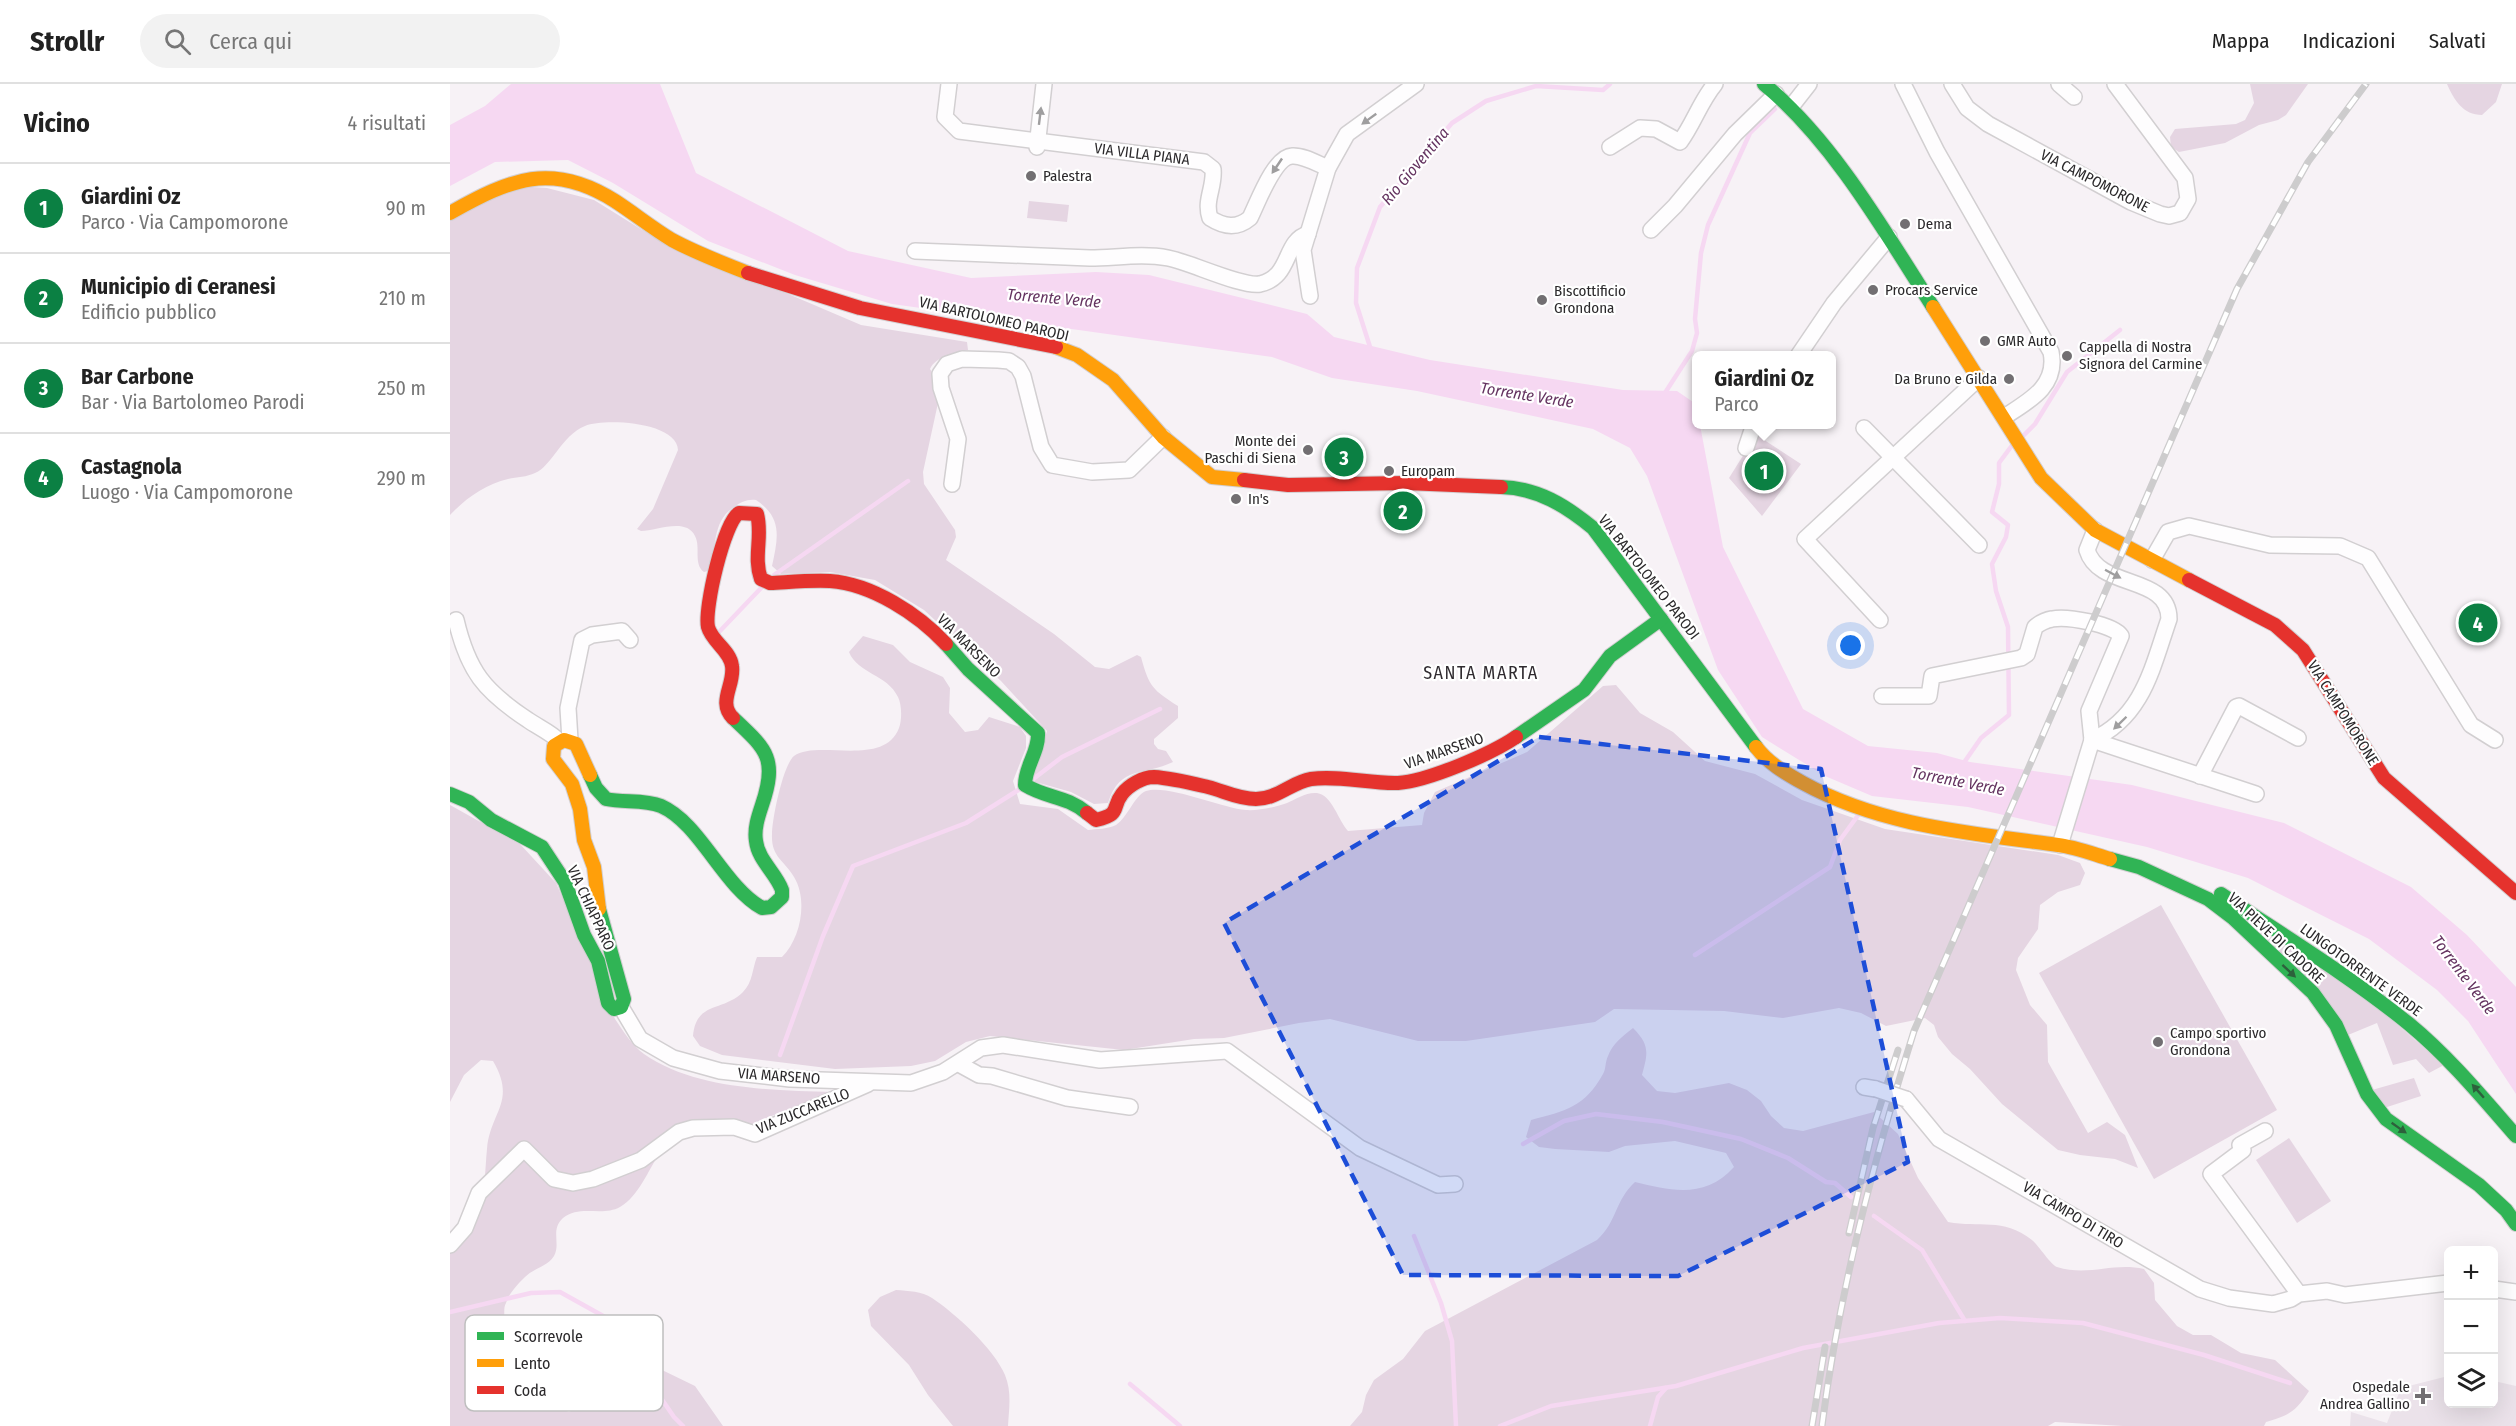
<!DOCTYPE html>
<html lang="it">
<head>
<meta charset="utf-8">
<style>
  body { margin:0; font-family:"Fira Sans Condensed",sans-serif; background:#f2f2f2; color:#222 }
  .controls { position:absolute; right:18px; bottom:18px; display:grid; overflow:hidden; border-radius:9px; box-shadow:0 6px 24px #0002 }
  .controls button { width:54px; height:54px; display:grid; place-items:center; padding:0; border:0; border-bottom:2px solid #e0e0e0; background:#fff; color:#222; font:30px sans-serif }
  .you { position:absolute; left:1401px; top:562px; width:21px; height:21px; margin:-15px; border:4px solid #fff; border-radius:50%; background:#1a73e8; box-shadow:0 0 0 9px #1a73e833 }
  .badge { display:grid; place-items:center; width:39px; height:39px; border-radius:50%; background:#0b8043; color:#fff; font-size:20px; font-weight:700 }
  .pin { position:absolute; translate:-50% -50%; border:3px solid #fff; box-shadow:0 2px 6px #0006 }
  .popup { position:absolute; left:1242px; top:267px; width:144px; height:78px; box-sizing:border-box; display:grid; place-content:center; border-radius:9px; background:#fff; filter:drop-shadow(0 2px 4px #0005); font-size:20px; white-space:nowrap; color:#767676 }
  .popup b { font-size:22px; color:#222 }
  .popup::after { content:''; position:absolute; left:50%; top:100%; margin-left:-12px; border:12px solid transparent; border-top-color:#fff }
  .list { margin:0; padding:0; list-style:none }
  h2 { display:flex; justify-content:space-between; align-items:center; height:78px; margin:0; padding:0 24px; font-size:26px }
  h2 small { font-size:20px; font-weight:400; color:#767676 }
  .list li { display:grid; grid-template-columns:39px 1fr auto; gap:18px; align-items:center; box-sizing:border-box; height:90px; padding:0 24px; border-top:2px solid #e0e0e0 }
  .list b { display:block; font-size:22px; white-space:nowrap }
  .list p { margin:0; font-size:20px; white-space:nowrap; color:#767676 }
  .list em { font-size:20px; font-style:normal; color:#767676 }
  .icon { flex:none; width:33px; height:33px; fill:none; stroke:currentColor; stroke-width:2; stroke-linecap:round; stroke-linejoin:round }
  .map { position:relative; flex:none; width:2066px; height:1342px; overflow:hidden }
  header { display:flex; align-items:center; gap:36px; box-sizing:border-box; height:84px; padding:0 30px; background:#fff; border-bottom:2px solid #e0e0e0 }
  header strong { font-size:28px }
  nav { display:flex; gap:33px; margin-inline-start:auto; font-size:21px }
  .search { width:420px; height:54px; background:#f2f2f2; display:flex; align-items:center; gap:15px; box-sizing:border-box; padding:0 21px; border-radius:33px; color:#767676; font-size:22px }
  main { display:flex }
  aside { flex:1; background:#fff }
  .map>svg:first-child { display:block }
  .built { fill:#ebe2ea }
  .green { fill:#e5d5e2 }
  .water { fill:#f6d8f2 }
  .lines { fill:none; stroke-linecap:round; stroke-linejoin:round }
  .stream { stroke:#f6d8f2; stroke-width:4.5 }
  .street-casing { stroke:#d2cfd1; stroke-width:18 }
  .fast-casing { stroke:#d2cfd1; stroke-width:16 }
  .slow-casing { stroke:#d2cfd1; stroke-width:16 }
  .jam-casing { stroke:#d2cfd1; stroke-width:16 }
  .street { stroke:#fefdfe; stroke-width:15 }
  .fast { stroke:#30b455; stroke-width:14 }
  .slow { stroke:#ff9f0a; stroke-width:14 }
  .jam { stroke:#e5322d; stroke-width:14 }
  .rail-casing { stroke:#cdcccd; stroke-width:7 }
  .rail { stroke:#fff; stroke-width:4.5; stroke-dasharray:14; stroke-linecap:butt }
  .street-bridge-casing { stroke:#d2cfd1; stroke-width:18; stroke-linecap:butt }
  .street-bridge { stroke:#fefdfe; stroke-width:15 }
  .oneway { fill:#9f9e9f }
  .oneway2 { fill:#2d613c }
  .marked { fill:#1d4ed8; fill-opacity:0.2; stroke:#1d4ed8; stroke-width:4.5; stroke-dasharray:12 8; stroke-linejoin:round }
  .poi-dot { fill:#726f72; stroke:#fff; stroke-width:2 }
  .labels { text-anchor:middle; dominant-baseline:central; stroke-width:4.5; stroke-linejoin:round; paint-order:stroke }
  .street-label { font-size:15px; fill:#2b292b; stroke:#fff }
  .poi-label { font-size:15px; fill:#2b292b; stroke:#fff; text-anchor:start }
  .water-label { font-size:16px; font-style:italic; fill:#643360; stroke:#fff }
  .quarter-label { font-size:18px; letter-spacing:1.5px; fill:#302b30; stroke:#fff }
  .key { fill:#fff; stroke:#bfbfbf; stroke-width:1.5 }
  .key-label { font-size:16px; fill:#2b292b }
</style>
</head>
<body>
<header>
<strong>Strollr</strong>
<div class="search"><svg class="icon" aria-label="search" viewBox="0 0 24 24"><circle cx="10" cy="10" r="6"/><path d="M15 15l6 6"/></svg>Cerca qui</div>
<nav><a>Mappa</a><a>Indicazioni</a><a>Salvati</a></nav>
</header>
<main>
<aside>
<h2>Vicino<small>4 risultati</small></h2>
<ul class="list">
<li><span class="badge">1</span><div><b>Giardini Oz</b><p>Parco · Via Campomorone</p></div><em>90 m</em></li>
<li><span class="badge">2</span><div><b>Municipio di Ceranesi</b><p>Edificio pubblico</p></div><em>210 m</em></li>
<li><span class="badge">3</span><div><b>Bar Carbone</b><p>Bar · Via Bartolomeo Parodi</p></div><em>250 m</em></li>
<li><span class="badge">4</span><div><b>Castagnola</b><p>Luogo · Via Campomorone</p></div><em>290 m</em></li>
</ul>
</aside>
<div class="map">
<svg width="2066" height="1342" viewBox="0 0 2066 1342">
  <rect width="100%" height="100%" fill="#f7f2f6"/>
  <polygon class="built" points="1998,1292 1998,1320 2044,1320 2044,1297 2066,1302 2066,1342 1900,1342 1901,1328 1937,1339 1951,1304"/>
  <g class="green">
    <polygon points="1800,0 1858,0 1836,31 1828,36 1809,41 1775,59 1729,68 1721,63 1720,53 1725,45 1786,40 1795,36 1804,19"/>
    <path d="M1997,0H2052L2046,18L2032,31C2013,31 2004,16 1997,0Z"/>
    <path d="M67,102L97,104L144,116L202,152L411,241L517,258L518,266C505,269 486,272 480,285L489,300L488,319L473,388L474,400L505,446L506,453L496,476L604,550L645,583L659,585L687,571L691,573C699,603 703,606 728,622V634L704,655V660L708,665L716,667L723,678C694,692 670,681 658,719L644,720L621,708L582,697L597,647L551,597L474,526L425,496L380,488L331,490L322,482C328,454 333,434 306,416C297,415 291,418 284,423C261,438 268,463 258,487L254,488C243,480 251,463 245,452C236,433 206,447 191,447L187,445L203,425L228,366C227,338 155,334 135,342C111,352 102,382 85,389C77,393 67,393 58,395C36,400 16,414 0,431V136Z"/>
    <polygon points="579,117 619,121 617,138 577,134"/>
    <polygon points="1308,352 1351,380 1312,432 1279,394 1294,370 1302,370"/>
    <path d="M413,552L443,561L460,578L493,593L500,604L499,629L515,648L528,646L539,633L570,643L576,652V664L563,697L570,720L608,725L638,746C646,745 659,745 666,741C678,733 684,712 696,707C718,700 771,724 796,726C807,727 826,723 837,719C846,715 856,708 867,709C882,711 888,736 898,747L972,741L974,729L985,708L1077,668L1153,602L1166,601L1190,629L1223,648L1255,677L1305,690L1352,716L1435,745L1608,771L1630,779L1635,789L1630,801L1608,808L1590,821L1588,845L1568,874L1566,886L1580,921L1597,941L1598,978L1638,1049L1657,1038L1675,1051L1688,1084L1665,1075L1630,1071L1608,1066L1552,1020L1520,985L1502,970L1488,953L1484,941L1475,934L1436,942L1411,929L1389,924L1333,934L1274,927L1164,925L1145,938L1016,957H968L880,935L849,939L774,954L744,955L674,966L540,952L516,958L485,977L461,982L385,985L272,971L250,962L243,952C246,917 273,928 293,908C303,898 302,885 307,873H332C351,854 358,816 344,793C333,775 321,773 322,750C322,735 333,681 344,672C367,655 434,684 449,644C452,636 452,621 448,613C437,590 408,590 399,568Z"/>
    <path d="M0,721L70,760L106,799L165,935C173,947 182,961 194,970C246,1006 323,1006 383,1008L306,1038L286,1051C281,1049 274,1045 268,1045C254,1045 219,1057 210,1069C198,1086 189,1112 170,1123C152,1133 130,1120 113,1134C100,1146 111,1159 104,1172C97,1183 84,1184 75,1193C68,1200 59,1209 56,1219C53,1224 55,1231 54,1236C48,1255 22,1279 34,1299C43,1315 69,1311 84,1316C96,1319 107,1324 119,1328L154,1311L176,1285H210L245,1302L273,1342H0V1148C9,1143 23,1134 28,1124C36,1106 35,1083 37,1065C40,1028 67,1018 43,977L31,976L14,991L0,1018Z"/>
    <polygon points="1711,821 1827,1026 1704,1095 1589,889"/>
    <polygon points="1786,830 1899,899 1994,981 1979,989 1966,975 1943,981 1927,939 1898,951"/>
    <path d="M1183,944C1200,961 1198,969 1192,991L1207,1007L1225,1009L1279,999L1297,1006L1311,1017L1321,1032L1334,1044L1353,1047L1424,1028L1448,1050L1468,1094L1498,1138C1530,1144 1552,1133 1582,1156C1589,1162 1601,1181 1607,1183C1639,1193 1662,1178 1694,1185L1704,1199L1705,1216L1727,1242L1743,1251H1761L1791,1269L1825,1276L1859,1307C1846,1327 1839,1332 1816,1338L1814,1342H1673L1605,1338L1598,1342H900L912,1328L916,1311L924,1296L953,1275L975,1247L1147,1156C1167,1138 1165,1116 1185,1098C1222,1107 1255,1115 1284,1083L1276,1069L1225,1057L1175,1062L1159,1068L1105,1065L1089,1063L1076,1053L1081,1036C1115,1027 1135,1023 1153,990C1156,985 1155,978 1158,972C1162,960 1173,952 1183,944Z"/>
    <polygon points="1964,994 1971,1012 1934,1024 1922,1006"/>
    <polygon points="1839,1054 1881,1117 1847,1139 1806,1076"/>
    <path d="M446,1206C458,1207 472,1207 482,1214C506,1230 544,1265 555,1291C562,1308 559,1325 558,1342H503L478,1311L459,1281L421,1242L418,1226L430,1213Z"/>
  </g>
  <polygon class="water" points="61,0 210,0 246,89 398,167 521,194 646,188 699,191 857,230 884,253 980,276 1173,306 1227,307 1246,320 1246,340 1250,341 1273,463 1353,625 1418,662 1487,669 1520,678 1682,701 1834,739 1961,803 2017,851 2066,903 2066,1010 2018,937 1987,906 1919,855 1798,794 1697,763 1518,723 1422,712 1375,692 1312,653 1268,586 1197,392 1180,364 1143,345 967,307 882,294 822,273 442,220 345,191 258,157 163,99 118,76 45,78 0,102 0,41 35,22"/>
  <g class="lines">
    <g class="stream">
      <polyline points="921,266 906,219 907,184 930,123 1002,39 1036,17 1086,2 1153,6 1160,0"/>
      <polyline points="1213,312 1242,267 1247,249 1245,235 1251,169 1258,141 1300,49 1325,25"/>
      <polyline points="1572,353 1585,340 1617,288 1670,246"/>
      <polyline points="324,491 458,397"/>
      <polyline points="270,547 312,503"/>
      <polyline points="1513,680 1531,654 1559,631 1558,543 1546,507 1542,480 1556,453 1558,441 1542,428 1549,400 1549,379 1563,360"/>
      <polyline points="582,696 612,673 710,625"/>
      <polyline points="1245,871 1380,783 1390,756 1409,730"/>
      <polyline points="330,971 373,852 403,782 516,739 570,705"/>
      <polyline points="1073,1060 1114,1037 1146,1030 1213,1038 1291,1055 1338,1074 1376,1098 1385,1099 1401,1113"/>
      <polyline points="1424,1132 1472,1166 1515,1237"/>
      <polyline points="964,1152 991,1219 1002,1257 1006,1342"/>
      <polyline points="0,1228 81,1209 110,1208 155,1233 224,1333 233,1342"/>
      <polyline points="680,1300 730,1342"/>
      <polyline points="1050,1342 1101,1322 1226,1302 1353,1264 1489,1239 1550,1234 1633,1239 1754,1271 1840,1299"/>
      <polyline points="1200,1342 1208,1313 1216,1304"/>
    </g>
    <defs>
      <g id="street">
        <path d="M499,0L495,33L509,47L754,78L763,85C765,103 754,116 760,134C774,143 787,145 800,134C808,118 824,73 842,72C853,71 868,80 878,84"/>
        <path d="M1453,0L1487,68L1601,268C1608,302 1579,317 1554,333"/>
        <polyline points="1502,0 1517,24 1538,40 1681,118 1710,130 1719,132 1730,129 1738,115 1735,94 1665,0"/>
        <polyline points="1609,0 1624,13"/>
        <polyline points="1341,23 1359,0"/>
        <polyline points="587,63 594,0"/>
        <path d="M1160,63L1190,44L1206,45L1230,58C1244,39 1250,18 1265,0"/>
        <polyline points="1201,146 1225,122 1285,50 1326,10"/>
        <path d="M465,167C523,169 581,172 640,174C665,174 692,169 718,174C740,178 791,203 810,200C842,193 833,157 858,150"/>
        <polyline points="860,212 853,166 878,84 897,50 966,0"/>
        <polyline points="1348,272 1384,219 1439,153"/>
        <polyline points="1414,344 1529,461"/>
        <polyline points="1296,364 1304,340"/>
        <polyline points="502,400 508,355 491,304 490,290 497,280 512,275 548,276 559,277 568,283 573,292 591,363 602,381 642,388 679,386 713,353"/>
        <polyline points="1702,476 1718,448 1739,442 1820,461 1890,462 1918,474 2021,641 2045,656"/>
        <path d="M6,536C18,587 34,607 78,636C88,643 100,648 109,657"/>
        <polyline points="1430,536 1355,455 1529,294"/>
        <path d="M1432,612H1479L1482,592L1571,574L1577,570L1585,543C1590,539 1596,536 1602,535C1617,532 1663,540 1671,552L1639,627L1642,656"/>
        <polyline points="120,656 118,624 132,556 142,551 172,547 180,556"/>
        <polyline points="1642,656 1806,710"/>
        <polyline points="1750,692 1786,623 1789,622 1848,654"/>
        <path d="M1610,761L1642,656C1693,633 1702,584 1719,535C1719,490 1649,506 1637,466L1645,446"/>
        <polyline points="171,923 190,955 223,974 270,987 340,995 461,999 493,988 531,964 553,961 650,976 777,967 910,1064 988,1101 1005,1100"/>
        <polyline points="509,980 529,991 542,992 617,1014 680,1023"/>
        <polyline points="1414,1003 1426,1005"/>
        <polyline points="1456,1015 1489,1055 1750,1205 1779,1214 1823,1220 1841,1215 1849,1210 1877,1207 1895,1211 1998,1199"/>
        <polyline points="1815,1047 1790,1061 1793,1066 1761,1090 1849,1210"/>
        <polyline points="0,1161 15,1144 29,1109 74,1065 104,1095 123,1099 143,1095 191,1076 229,1048 243,1044 284,1043 305,1050 418,1000"/>
        <polyline points="2044,1205 2066,1208"/>
      </g>
      <g id="fast">
        <path d="M1314,0C1383,57 1435,148 1483,223"/>
        <path d="M1051,403C1088,404 1116,422 1143,444L1306,663"/>
        <path d="M496,560L518,585L588,649C589,668 575,682 575,701C598,715 615,711 637,729"/>
        <polyline points="1066,653 1134,606 1160,572 1211,535"/>
        <path d="M140,691L146,704L156,715C174,719 194,715 211,722C250,739 273,802 312,824L321,823L332,813V806C326,789 308,776 306,757C304,745 308,733 312,721C328,674 316,665 283,634"/>
        <polyline points="0,710 19,718 41,736 92,763 115,798 134,851 148,877 158,919 164,925 171,923 174,915 149,825"/>
        <polyline points="1660,775 1689,783 1758,815 1783,834 1863,909 1886,941 1917,1010 1936,1035 2029,1101 2056,1126 2066,1140"/>
        <path d="M1771,810C1834,852 1900,892 1959,940C1999,973 2032,1013 2066,1052"/>
      </g>
      <g id="slow">
        <path d="M0,129C60,95 102,77 165,117C185,130 202,144 222,156C246,169 272,179 298,189"/>
        <polyline points="1483,223 1591,394 1645,446 1739,496"/>
        <polyline points="606,263 627,271 663,296 713,353 762,393 794,396"/>
        <path d="M1306,663C1318,679 1335,689 1353,699C1431,742 1520,749 1608,761C1625,763 1643,770 1660,775"/>
        <polyline points="140,691 126,660 114,656 104,662 103,675 122,700 130,725 134,756 144,783 149,825"/>
      </g>
      <g id="jam">
        <polyline points="298,189 410,224 606,263"/>
        <polyline points="794,396 838,401 956,399 1051,403"/>
        <polyline points="1739,496 1825,541 1853,566 1934,694 2066,809"/>
        <path d="M283,634C267,618 285,601 282,582C280,566 262,558 258,543C254,525 274,438 289,429L307,430C313,452 303,473 311,495L320,499C340,498 361,496 380,497C422,500 468,530 496,560"/>
        <path d="M637,729L646,736C672,730 661,724 672,710C679,701 693,693 704,693C721,694 741,699 758,703C774,707 788,715 806,715C827,715 842,698 861,695C888,691 921,700 948,699C978,697 1041,670 1066,653"/>
      </g>
    </defs>
    <use href="#street" class="street-casing"/>
    <use href="#fast" class="fast-casing"/>
    <use href="#slow" class="slow-casing"/>
    <use href="#jam" class="jam-casing"/>
    <use href="#street" class="street"/>
    <use href="#fast" class="fast"/>
    <use href="#slow" class="slow"/>
    <use href="#jam" class="jam"/>
    <defs>
      <g id="rail">
        <polyline points="1399,1149 1423,1044 1448,966"/>
        <polyline points="1362,1342 1375,1263"/>
        <path d="M1372,1342C1389,1207 1424,1076 1464,947L1787,205L1858,78L1916,0"/>
      </g>
    </defs>
    <use href="#rail" class="rail-casing"/>
    <use href="#rail" class="rail"/>
    <defs>
      <polyline id="street-bridge" points="1426,1005 1456,1015"/>
    </defs>
    <use href="#street-bridge" class="street-bridge-casing"/>
    <use href="#street-bridge" class="street-bridge"/>
  </g>
  <defs><path id="oneway-solid" d="M-6-.8H1V-3.2L6.5 0L1 3.2V.8H-6Z" transform="scale(1.5)"/></defs>
  <g class="oneway">
    <use href="#oneway-solid" transform="translate(590 32) rotate(-83)"/>
    <use href="#oneway-solid" transform="translate(919 35) rotate(144)"/>
    <use href="#oneway-solid" transform="translate(827 82) rotate(124)"/>
    <use href="#oneway-solid" transform="translate(1663 490) rotate(28)"/>
    <use href="#oneway-solid" transform="translate(1670 639) rotate(136)"/>
  </g>
  <g class="oneway2">
    <use href="#oneway-solid" transform="translate(1839 887) rotate(43)"/>
    <use href="#oneway-solid" transform="translate(2028 1007) rotate(-131)"/>
    <use href="#oneway-solid" transform="translate(1949 1044) rotate(35)"/>
  </g>
  <path class="marked" d="M1089,653L1371,685L1458,1078L1228,1192L953,1191L774,839Z"/>
  <g class="poi-dot">
    <circle cx="581" cy="92" r="6"/>
    <circle cx="1455" cy="140" r="6"/>
    <circle cx="1423" cy="206" r="6"/>
    <circle cx="1092" cy="216" r="6"/>
    <circle cx="1535" cy="257" r="6"/>
    <circle cx="1617" cy="272" r="6"/>
    <circle cx="1559" cy="295" r="6"/>
    <circle cx="858" cy="366" r="6"/>
    <circle cx="939" cy="387" r="6"/>
    <circle cx="786" cy="415" r="6"/>
    <circle cx="1708" cy="958" r="6"/>
    <path d="M1970 1303h6v6h6v6h-6v6h-6v-6h-6v-6h6z"/>
  </g>
  <g class="labels">
    <g class="street-label">
      <text transform="translate(692 70) rotate(7)">VIA VILLA PIANA</text>
      <text transform="translate(1645 97) rotate(27)">VIA CAMPOMORONE</text>
      <text transform="translate(544 235) rotate(13)">VIA BARTOLOMEO PARODI</text>
      <text transform="translate(1199 493) rotate(52)">VIA BARTOLOMEO PARODI</text>
      <text transform="translate(519 562) rotate(45)">VIA MARSENO</text>
      <text transform="translate(1893 629) rotate(58)">VIA CAMPOMORONE</text>
      <text transform="translate(994 667) rotate(-19)">VIA MARSENO</text>
      <text transform="translate(141 824) rotate(65)">VIA CHIAPPARO</text>
      <text transform="translate(1826 854) rotate(43)">VIA PIEVE DI CADORE</text>
      <text transform="translate(1911 886) rotate(36)">LUNGOTORRENTE VERDE</text>
      <text transform="translate(329 992) rotate(4)">VIA MARSENO</text>
      <text transform="translate(353 1027) rotate(-22)">VIA ZUCCARELLO</text>
      <text transform="translate(1623 1131) rotate(31)">VIA CAMPO DI TIRO</text>
    </g>
    <g class="poi-label">
      <text x="593" y="92">Palestra</text>
      <text x="1467" y="140">Dema</text>
      <text x="1435" y="206">Procars Service</text>
      <text x="1104" y="207">Biscottificio<tspan x="1104" dy="17">Grondona</tspan></text>
      <text x="1547" y="257">GMR Auto</text>
      <text x="1629" y="263">Cappella di Nostra<tspan x="1629" dy="17">Signora del Carmine</tspan></text>
      <text x="1547" y="295" text-anchor="end">Da Bruno e Gilda</text>
      <text x="846" y="357" text-anchor="end">Monte dei<tspan x="846" dy="17">Paschi di Siena</tspan></text>
      <text x="951" y="387">Europam</text>
      <text x="798" y="415">In's</text>
      <text x="1720" y="949">Campo sportivo<tspan x="1720" dy="17">Grondona</tspan></text>
      <text x="1960" y="1303" text-anchor="end">Ospedale<tspan x="1960" dy="17">Andrea Gallino</tspan></text>
    </g>
    <g class="water-label">
      <text transform="translate(965 82) rotate(-50)">Rio Gioventina</text>
      <text transform="translate(604 214) rotate(5)">Torrente Verde</text>
      <text transform="translate(1077 311) rotate(9)">Torrente Verde</text>
      <text transform="translate(1508 697) rotate(11)">Torrente Verde</text>
      <text transform="translate(2014 891) rotate(53)">Torrente Verde</text>
    </g>
    <g class="quarter-label">
      <text x="1031" y="589">SANTA MARTA</text>
    </g>
  </g>
  <rect x="15" y="1231" width="198" height="96" rx="9" class="key"/>
  <rect x="27" y="1248" width="27" height="8" fill="#30b455"/>
  <rect x="27" y="1275" width="27" height="8" fill="#ff9f0a"/>
  <rect x="27" y="1302" width="27" height="8" fill="#e5322d"/>
  <g class="key-label">
    <text x="64" y="1258">Scorrevole</text>
    <text x="64" y="1285">Lento</text>
    <text x="64" y="1312">Coda</text>
  </g>
</svg>
<div class="controls">
<button>+</button>
<button>−</button>
<button><svg class="icon" aria-label="layers" viewBox="0 0 24 24"><path d="M12 4l9 5-9 5-9-5zM3 14l9 5 9-5"/></svg></button>
</div>
<div class="you"></div>
<div class="pin badge" style="left:1314px;top:387px">1</div>
<div class="popup"><b>Giardini Oz</b>Parco</div>
<div class="pin badge" style="left:953px;top:427px">2</div>
<div class="pin badge" style="left:894px;top:373px">3</div>
<div class="pin badge" style="left:2028px;top:539px">4</div>
</div>
</main>
</body>
</html>
